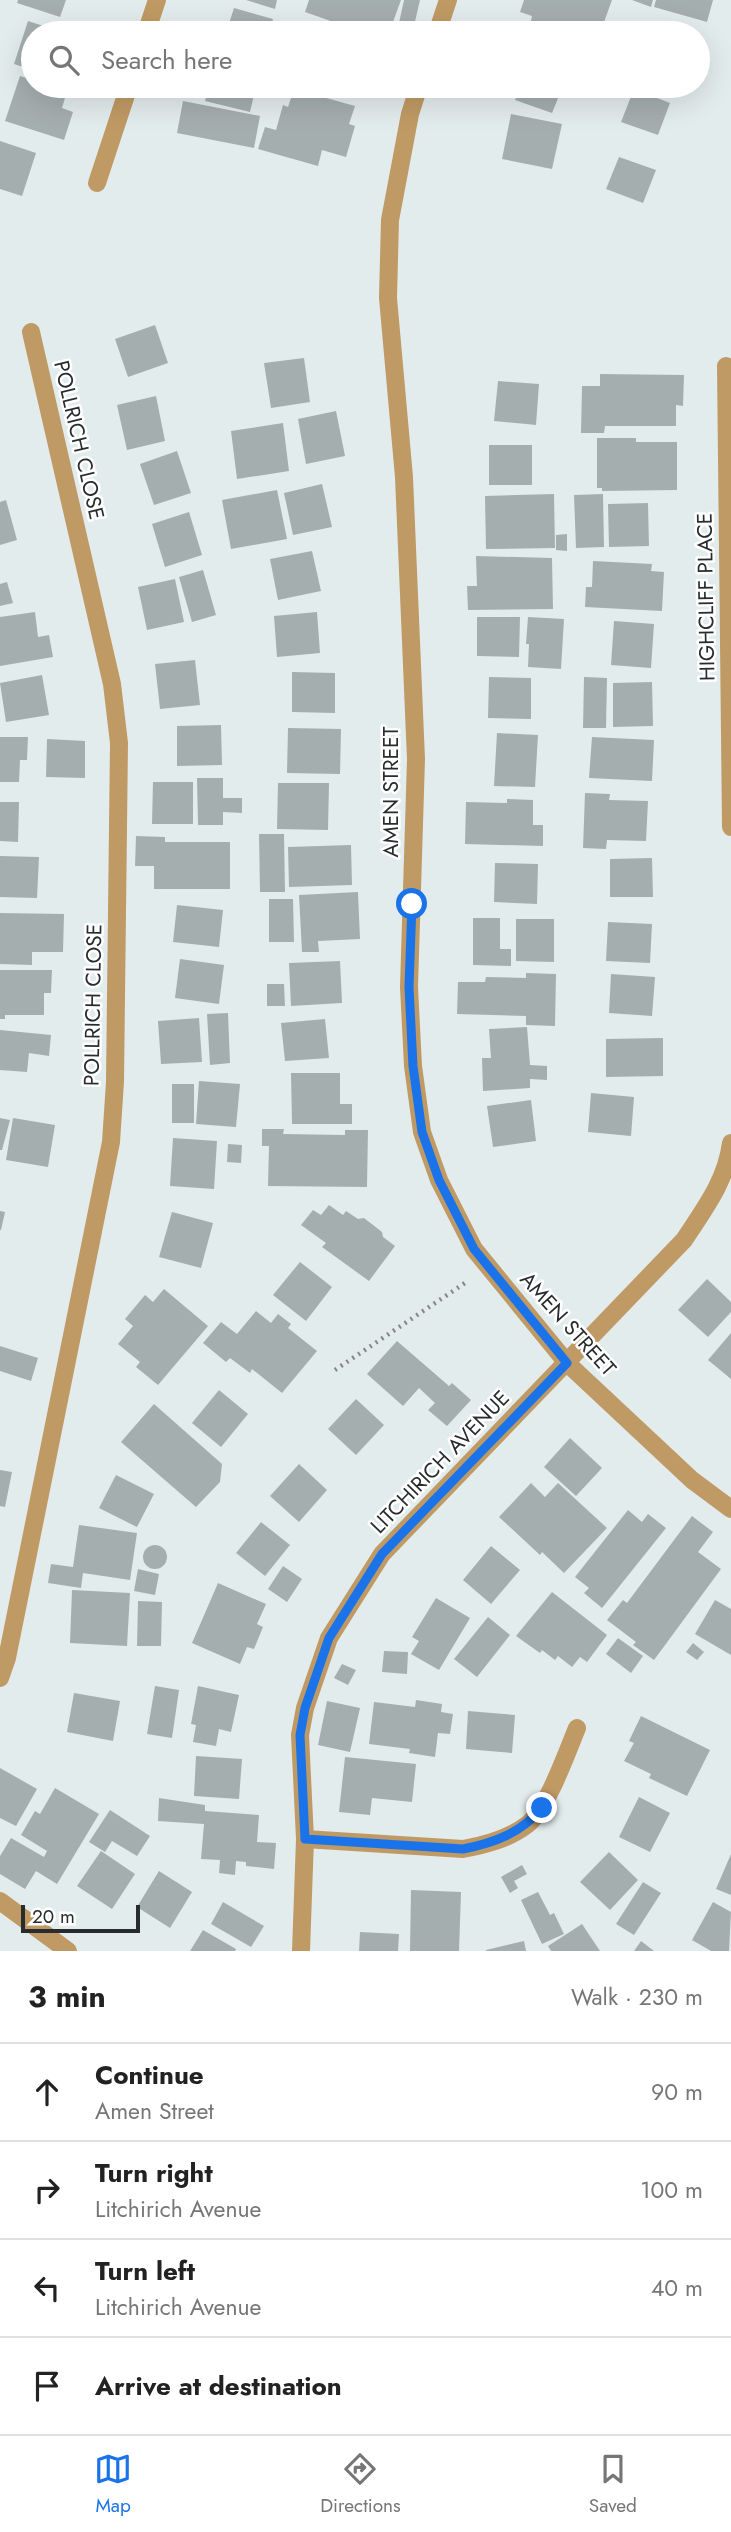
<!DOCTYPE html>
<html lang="en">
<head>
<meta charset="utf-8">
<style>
  body { margin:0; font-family:Jost,sans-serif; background:#f6f6f6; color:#222 }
  .scale { position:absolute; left:21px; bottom:18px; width:119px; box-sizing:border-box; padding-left:7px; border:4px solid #292c2d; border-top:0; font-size:19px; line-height:24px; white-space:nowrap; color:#292c2d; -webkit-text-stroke:5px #fff; paint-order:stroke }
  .stop { position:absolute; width:21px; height:21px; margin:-16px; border:5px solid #1a73e8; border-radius:50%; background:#fff }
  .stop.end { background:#1a73e8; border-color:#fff; box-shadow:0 2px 7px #0008 }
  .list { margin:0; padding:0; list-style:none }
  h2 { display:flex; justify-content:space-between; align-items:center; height:91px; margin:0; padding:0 28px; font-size:30px }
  h2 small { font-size:23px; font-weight:400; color:#767676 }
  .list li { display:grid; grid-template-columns:46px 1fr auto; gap:21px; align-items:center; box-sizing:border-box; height:98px; padding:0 28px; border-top:2px solid #e0e0e0 }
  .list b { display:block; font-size:26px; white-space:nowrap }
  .list p { margin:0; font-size:23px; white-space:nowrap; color:#767676 }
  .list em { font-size:23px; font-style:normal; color:#767676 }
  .icon { flex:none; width:38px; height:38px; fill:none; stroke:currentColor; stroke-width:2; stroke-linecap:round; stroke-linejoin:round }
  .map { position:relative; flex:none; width:731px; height:1951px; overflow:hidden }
  .search { position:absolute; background:#fff; box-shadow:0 7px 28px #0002; left:21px; right:21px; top:21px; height:77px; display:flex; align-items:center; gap:18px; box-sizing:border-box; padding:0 24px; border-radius:38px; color:#767676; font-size:26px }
  .sheet { height:483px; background:#fff }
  nav { display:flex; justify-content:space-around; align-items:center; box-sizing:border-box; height:98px; border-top:2px solid #e0e0e0; background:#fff; font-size:19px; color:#767676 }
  nav a { display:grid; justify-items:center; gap:4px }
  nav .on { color:#1a73e8 }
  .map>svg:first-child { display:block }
  .building { fill:#a5aeaf }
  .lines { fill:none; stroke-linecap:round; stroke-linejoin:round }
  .path { stroke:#828889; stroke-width:4.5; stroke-dasharray:2 5; stroke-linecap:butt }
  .street { stroke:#c09a64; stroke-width:18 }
  .route { stroke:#1a73e8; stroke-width:9 }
  .labels { text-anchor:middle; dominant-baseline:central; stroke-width:5; stroke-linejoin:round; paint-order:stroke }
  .street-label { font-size:21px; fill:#292c2d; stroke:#fff }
</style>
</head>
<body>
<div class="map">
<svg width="731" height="1951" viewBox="0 0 731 1951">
  <rect width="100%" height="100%" fill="#e3eced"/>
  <g class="building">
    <polygon points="18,0 66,0 60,17 17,3"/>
    <polygon points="246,0 277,0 275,9"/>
    <polygon points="309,0 401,0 389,33 365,33 305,12"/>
    <polygon points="404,0 420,0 414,26 399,23"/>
    <polygon points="524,0 612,0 600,33 566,33 531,21 532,16 520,12"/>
    <polygon points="632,0 653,0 651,7"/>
    <polygon points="656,0 713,0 707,22 654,7"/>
    <polygon points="234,8 273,19 269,33 226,33"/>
    <polygon points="28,21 65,33 33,33 33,70 14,64"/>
    <polygon points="651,25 672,33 648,33"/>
    <polygon points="20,76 33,80 33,86 51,86 67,91 62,108 73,112 64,140 5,121"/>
    <polygon points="209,86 256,86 250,112 205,101"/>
    <polygon points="521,86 563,86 552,113 515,100"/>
    <polygon points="294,89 355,106 349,124 355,126 346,157 322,150 318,166 258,149 265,127 276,130 283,105 288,107"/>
    <polygon points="634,89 670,103 658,135 621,122"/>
    <polygon points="183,101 260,116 254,148 177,133"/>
    <polygon points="511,114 562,124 552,169 502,159"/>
    <polygon points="0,141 36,153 22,196 0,189"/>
    <polygon points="619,157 656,170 643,203 606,189"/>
    <polygon points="155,325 168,363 128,377 115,339"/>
    <polygon points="304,358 310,402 271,408 264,363"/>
    <polygon points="600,374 684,375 683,406 676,405 676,426 605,426 604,433 581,433 582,386 600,386"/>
    <polygon points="498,381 539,384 536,425 494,421"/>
    <polygon points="156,396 165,441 127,450 117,405"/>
    <polygon points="336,411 345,456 306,464 298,419"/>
    <polygon points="283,423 289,471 237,479 231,431"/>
    <polygon points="597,438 636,438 636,442 677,442 677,490 602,491 602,488 597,488"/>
    <rect x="489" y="445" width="43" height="40"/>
    <polygon points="177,451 191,493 154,505 140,464"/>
    <polygon points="322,484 332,527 293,535 284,493"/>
    <polygon points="277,490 287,539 231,549 222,500"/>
    <polygon points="554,494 555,548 486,549 485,496"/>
    <polygon points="603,494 604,547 576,548 574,495"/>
    <polygon points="6,500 17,540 0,545 0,502"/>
    <polygon points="648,503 649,546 609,547 608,504"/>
    <polygon points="189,512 202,555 165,567 152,524"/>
    <polygon points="567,534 567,551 556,550 556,535"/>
    <polygon points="312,551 321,591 278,600 270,559"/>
    <polygon points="476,556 552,558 553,609 468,610 467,586 477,586"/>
    <polygon points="593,561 652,564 651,571 664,572 662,611 585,607 586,587 592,587"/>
    <polygon points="203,570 216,615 192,622 179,577"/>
    <polygon points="175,579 184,622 147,630 138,587"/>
    <polygon points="7,582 13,603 0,606 0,584"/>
    <polygon points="35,612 38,637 49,635 53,657 0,666 0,617"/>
    <polygon points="317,612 320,653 277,657 274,616"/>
    <polygon points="477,617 520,617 519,657 477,656"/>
    <polygon points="528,617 564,619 561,669 528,667 529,644 526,644"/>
    <polygon points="614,621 654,624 651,668 611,665"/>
    <polygon points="195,660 200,705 160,709 155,664"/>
    <polygon points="292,672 335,673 335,713 292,712"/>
    <polygon points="42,675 49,715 6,722 0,683"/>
    <polygon points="489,677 531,678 531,719 488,718"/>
    <polygon points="584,677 607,678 606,728 583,728"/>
    <polygon points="652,682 653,726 613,727 613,683"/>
    <polygon points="221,725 222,765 177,766 177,726"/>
    <polygon points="288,728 341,729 340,774 287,773"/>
    <polygon points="497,733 538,735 535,787 494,786"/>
    <polygon points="0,737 28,737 27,760 20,760 19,782 0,782"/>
    <polygon points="592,737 654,740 652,781 589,778"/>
    <polygon points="47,739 85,741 85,778 46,777"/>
    <polygon points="197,778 223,778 223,798 242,798 242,813 223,812 223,825 198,825"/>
    <polygon points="153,782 193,782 193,824 152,824"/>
    <polygon points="278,783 329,783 328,830 277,829"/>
    <polygon points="585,793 610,794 609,800 648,801 646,841 607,840 606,849 583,848"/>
    <polygon points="507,799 533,800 533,825 543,825 543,846 465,844 466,802 507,803"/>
    <polygon points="0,802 19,802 18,842 0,841"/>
    <polygon points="259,834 284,834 285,892 260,892"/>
    <polygon points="136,836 165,837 165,842 230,842 230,889 154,889 154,866 135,866"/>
    <polygon points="351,845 352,885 289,887 288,847"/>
    <polygon points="0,856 39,857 37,898 0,897"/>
    <polygon points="652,858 653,897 610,897 610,859"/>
    <polygon points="495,863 538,864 537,904 494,902"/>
    <polygon points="358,892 360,939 318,941 319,952 302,952 299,895"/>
    <polygon points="269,899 293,899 294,942 269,942"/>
    <polygon points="177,905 223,910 219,947 173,942"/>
    <polygon points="0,913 64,914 63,952 32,952 32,965 0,964"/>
    <polygon points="473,918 500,918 500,949 511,949 511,966 473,965"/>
    <polygon points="516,919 554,919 554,962 516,961"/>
    <polygon points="608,922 652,924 650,963 606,961"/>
    <polygon points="180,959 224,965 219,1004 175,998"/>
    <polygon points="340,961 342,1003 291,1006 289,963"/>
    <polygon points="0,970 52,970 51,993 44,993 44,1015 5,1015 5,1019 0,1019"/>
    <polygon points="526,973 556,974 555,1026 526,1025 526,1016 457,1014 458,982 485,982 486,977 526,978"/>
    <polygon points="611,974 655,977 652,1016 609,1013"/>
    <polygon points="267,984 284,984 285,1006 267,1006"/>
    <polygon points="228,1013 230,1063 210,1065 207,1014"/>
    <polygon points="199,1018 202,1062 161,1064 158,1021"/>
    <polygon points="325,1019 329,1058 285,1061 281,1023"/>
    <polygon points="527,1027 530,1065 547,1066 547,1080 530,1079 530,1088 483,1091 482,1058 491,1058 489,1029"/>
    <polygon points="0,1030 51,1035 49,1056 29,1053 27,1072 0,1070"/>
    <polygon points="663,1038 663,1076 606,1077 606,1039"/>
    <polygon points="291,1073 340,1073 340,1104 352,1104 352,1124 292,1124"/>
    <polygon points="199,1081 240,1084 236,1127 196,1124"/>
    <rect x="172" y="1084" width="22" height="39"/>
    <polygon points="591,1093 634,1097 631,1136 588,1132"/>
    <polygon points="531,1100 536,1141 493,1147 487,1106"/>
    <polygon points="0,1118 10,1120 2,1150 0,1150"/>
    <polygon points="13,1118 55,1125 48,1167 6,1160"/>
    <polygon points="262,1129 284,1129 283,1134 345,1135 345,1130 368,1130 367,1187 268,1186 269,1146 262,1146"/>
    <polygon points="173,1138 217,1141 214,1189 170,1186"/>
    <polygon points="228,1144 242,1145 241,1163 227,1162"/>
    <polygon points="329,1205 343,1215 346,1211 358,1219 364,1218 382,1232 383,1237 395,1246 369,1281 322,1247 326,1243 301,1225 313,1210 321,1215"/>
    <polygon points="0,1211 5,1212 1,1230 0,1230"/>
    <polygon points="172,1212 213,1223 201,1268 159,1257"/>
    <polygon points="300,1262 332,1287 306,1321 273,1295"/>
    <polygon points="707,1279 731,1302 731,1312 708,1337 678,1310"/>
    <polygon points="164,1289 208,1326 158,1385 136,1367 140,1362 118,1344 133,1326 125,1319 145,1295 153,1302"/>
    <polygon points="256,1311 271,1323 278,1314 291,1324 288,1328 317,1351 282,1393 252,1369 250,1373 230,1358 226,1362 203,1343 221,1322 237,1334"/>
    <polygon points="731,1333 731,1379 708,1360"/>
    <polygon points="397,1341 449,1386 452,1383 471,1400 447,1426 428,1410 435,1403 419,1388 403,1406 367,1374"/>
    <polygon points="0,1346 38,1358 31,1381 0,1371"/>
    <polygon points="219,1390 248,1414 221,1447 192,1423"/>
    <polygon points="356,1399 384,1425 356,1455 328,1429"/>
    <polygon points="154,1404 222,1464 220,1482 196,1507 121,1442"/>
    <polygon points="570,1438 602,1468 576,1496 544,1467"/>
    <polygon points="299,1464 327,1490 299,1522 270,1496"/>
    <polygon points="0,1470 12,1472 5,1507 0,1506"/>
    <polygon points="116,1475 154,1494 137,1527 99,1508"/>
    <polygon points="531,1483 545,1497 558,1483 607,1528 564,1573 542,1552 540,1555 499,1517"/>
    <polygon points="628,1510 642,1522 648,1514 666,1528 602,1608 584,1593 589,1588 575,1577"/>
    <polygon points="692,1516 713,1532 698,1552 721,1569 654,1660 633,1645 636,1642 607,1620 623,1600 627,1603"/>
    <polygon points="261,1522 290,1545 265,1576 236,1553"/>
    <polygon points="79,1525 137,1533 130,1580 83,1573 81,1588 48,1583 51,1564 73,1567"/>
    <circle cx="155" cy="1557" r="12"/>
    <polygon points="491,1546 520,1570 491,1604 463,1580"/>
    <polygon points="283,1566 302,1579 287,1602 268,1589"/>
    <polygon points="138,1569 159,1574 155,1595 134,1591"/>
    <polygon points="218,1583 266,1604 257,1624 263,1627 254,1649 247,1647 240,1664 192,1643"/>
    <polygon points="72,1590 130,1593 127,1646 70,1643"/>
    <polygon points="552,1592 607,1635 587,1662 580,1657 572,1667 558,1656 555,1660 542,1650 540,1653 516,1636"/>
    <polygon points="436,1598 470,1618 439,1670 411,1654 419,1641 412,1637"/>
    <polygon points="715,1600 731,1609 731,1655 695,1634"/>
    <polygon points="138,1601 162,1602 161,1646 137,1646"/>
    <polygon points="488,1617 510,1635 477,1677 454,1659"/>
    <polygon points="618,1638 643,1656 631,1673 606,1654"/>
    <polygon points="693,1643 704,1652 697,1660 686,1652"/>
    <polygon points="384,1651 408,1652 407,1674 382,1672"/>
    <polygon points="342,1664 356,1670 348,1685 334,1678"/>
    <polygon points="155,1686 179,1690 172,1738 147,1734"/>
    <polygon points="198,1686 239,1695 231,1732 219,1729 216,1746 193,1742 196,1725 191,1724"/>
    <polygon points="74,1693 120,1701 113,1741 67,1732"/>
    <polygon points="416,1700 442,1704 441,1712 453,1714 450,1734 438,1733 435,1757 409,1753 410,1749 369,1744 374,1702 415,1707"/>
    <polygon points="327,1701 360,1708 350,1752 318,1745"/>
    <polygon points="468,1711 515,1715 512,1753 466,1749"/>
    <polygon points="641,1716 710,1750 687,1796 649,1778 651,1774 624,1761 634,1743 629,1741"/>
    <polygon points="196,1756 242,1759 239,1799 194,1796"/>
    <polygon points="345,1757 416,1764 412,1802 372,1798 370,1815 339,1812"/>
    <polygon points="0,1768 37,1789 16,1826 0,1818"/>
    <polygon points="55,1788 99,1814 57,1884 36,1871 25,1889 0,1874 0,1856 11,1838 44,1857 47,1851 21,1835 35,1811 40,1814"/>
    <polygon points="639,1797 670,1813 650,1852 619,1837"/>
    <polygon points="159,1798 205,1805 205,1811 259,1815 257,1842 276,1843 274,1869 246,1866 246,1862 236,1861 235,1875 219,1873 220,1860 201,1859 204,1824 158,1821"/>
    <polygon points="110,1810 150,1836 137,1856 112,1841 105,1852 89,1842"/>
    <polygon points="101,1851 135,1874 112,1909 77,1886"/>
    <polygon points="609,1852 638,1880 610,1910 580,1882"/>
    <polygon points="731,1854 731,1895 716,1889"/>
    <polygon points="522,1865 527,1874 514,1881 518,1888 510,1893 501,1877"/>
    <polygon points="159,1871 192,1892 170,1928 137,1907"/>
    <polygon points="643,1882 661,1893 634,1935 616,1924"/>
    <polygon points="411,1890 461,1892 459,1951 410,1951"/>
    <polygon points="538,1892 550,1915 554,1913 564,1934 542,1944 521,1900"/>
    <polygon points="223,1902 264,1926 251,1947 211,1924"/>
    <polygon points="713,1902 731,1912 729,1951 711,1951 692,1940"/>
    <polygon points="582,1924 600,1951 551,1951 548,1946"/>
    <polygon points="203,1930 236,1949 235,1951 190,1951"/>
    <polygon points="360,1932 399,1934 398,1951 359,1951"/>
    <polygon points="524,1941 526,1951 486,1951 486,1950"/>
    <polygon points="641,1941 654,1951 634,1951"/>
  </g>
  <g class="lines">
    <polyline class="path" points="335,1370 465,1283"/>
    <g class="street">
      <polyline points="146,33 157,0"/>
      <polyline points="437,33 448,0"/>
      <polyline points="419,86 410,114 390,220 388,298 404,477 416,759 409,987 413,1066 422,1132 439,1180 474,1249 567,1363 692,1480 731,1509"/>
      <polyline points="97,183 129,86"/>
      <polyline points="726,366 731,827"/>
      <polyline points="0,1678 7,1658 111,1142 115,1082 119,743 112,684 31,332"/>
      <path d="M305,1839L463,1849C485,1845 509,1839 528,1824C547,1809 567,1752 577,1728"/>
      <polyline points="0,1901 68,1951"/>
      <path d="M301,1951L305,1839L300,1735L305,1708L329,1638L382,1554L684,1240C705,1208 726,1181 731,1143"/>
    </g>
  </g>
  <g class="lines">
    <path class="route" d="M412,904L409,987L413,1066L422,1132L439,1180L474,1249L567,1363L382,1554L329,1638L305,1708L300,1735L305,1839L463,1849C494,1843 521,1833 542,1808"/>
  </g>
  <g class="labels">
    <g class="street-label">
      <text transform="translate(79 440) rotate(77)">POLLRICH CLOSE</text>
      <text transform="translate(706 597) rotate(-91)">HIGHCLIFF PLACE</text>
      <text transform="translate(391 792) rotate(-90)">AMEN STREET</text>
      <text transform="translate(93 1005) rotate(-89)">POLLRICH CLOSE</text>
      <text transform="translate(568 1324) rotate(48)">AMEN STREET</text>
      <text transform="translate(440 1462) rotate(-46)">LITCHIRICH AVENUE</text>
    </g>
  </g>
</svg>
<div class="scale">20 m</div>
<div class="stop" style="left:412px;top:904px"></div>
<div class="stop end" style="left:542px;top:1808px"></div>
<div class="search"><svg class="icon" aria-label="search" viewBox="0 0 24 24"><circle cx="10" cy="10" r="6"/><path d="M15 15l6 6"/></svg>Search here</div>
</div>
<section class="sheet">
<h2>3 min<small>Walk · 230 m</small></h2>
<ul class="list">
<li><svg class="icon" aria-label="ahead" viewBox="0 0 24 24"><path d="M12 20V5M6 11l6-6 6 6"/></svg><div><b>Continue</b><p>Amen Street</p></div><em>90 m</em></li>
<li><svg class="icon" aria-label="right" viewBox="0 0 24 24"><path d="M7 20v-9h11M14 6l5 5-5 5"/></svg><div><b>Turn right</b><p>Litchirich Avenue</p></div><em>100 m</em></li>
<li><svg class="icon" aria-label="left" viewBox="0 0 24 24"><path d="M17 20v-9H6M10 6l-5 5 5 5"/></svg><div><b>Turn left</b><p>Litchirich Avenue</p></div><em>40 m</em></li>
<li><svg class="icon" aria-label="arrive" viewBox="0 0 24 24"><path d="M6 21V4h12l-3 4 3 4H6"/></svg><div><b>Arrive at destination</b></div></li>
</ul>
</section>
<nav>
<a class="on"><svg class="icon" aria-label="map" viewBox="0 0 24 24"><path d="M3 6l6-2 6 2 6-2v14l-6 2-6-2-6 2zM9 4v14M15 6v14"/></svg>Map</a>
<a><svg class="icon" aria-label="directions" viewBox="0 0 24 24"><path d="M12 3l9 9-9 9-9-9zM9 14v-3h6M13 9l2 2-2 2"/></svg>Directions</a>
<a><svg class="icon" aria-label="saved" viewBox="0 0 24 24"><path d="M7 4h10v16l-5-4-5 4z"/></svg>Saved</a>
</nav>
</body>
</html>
